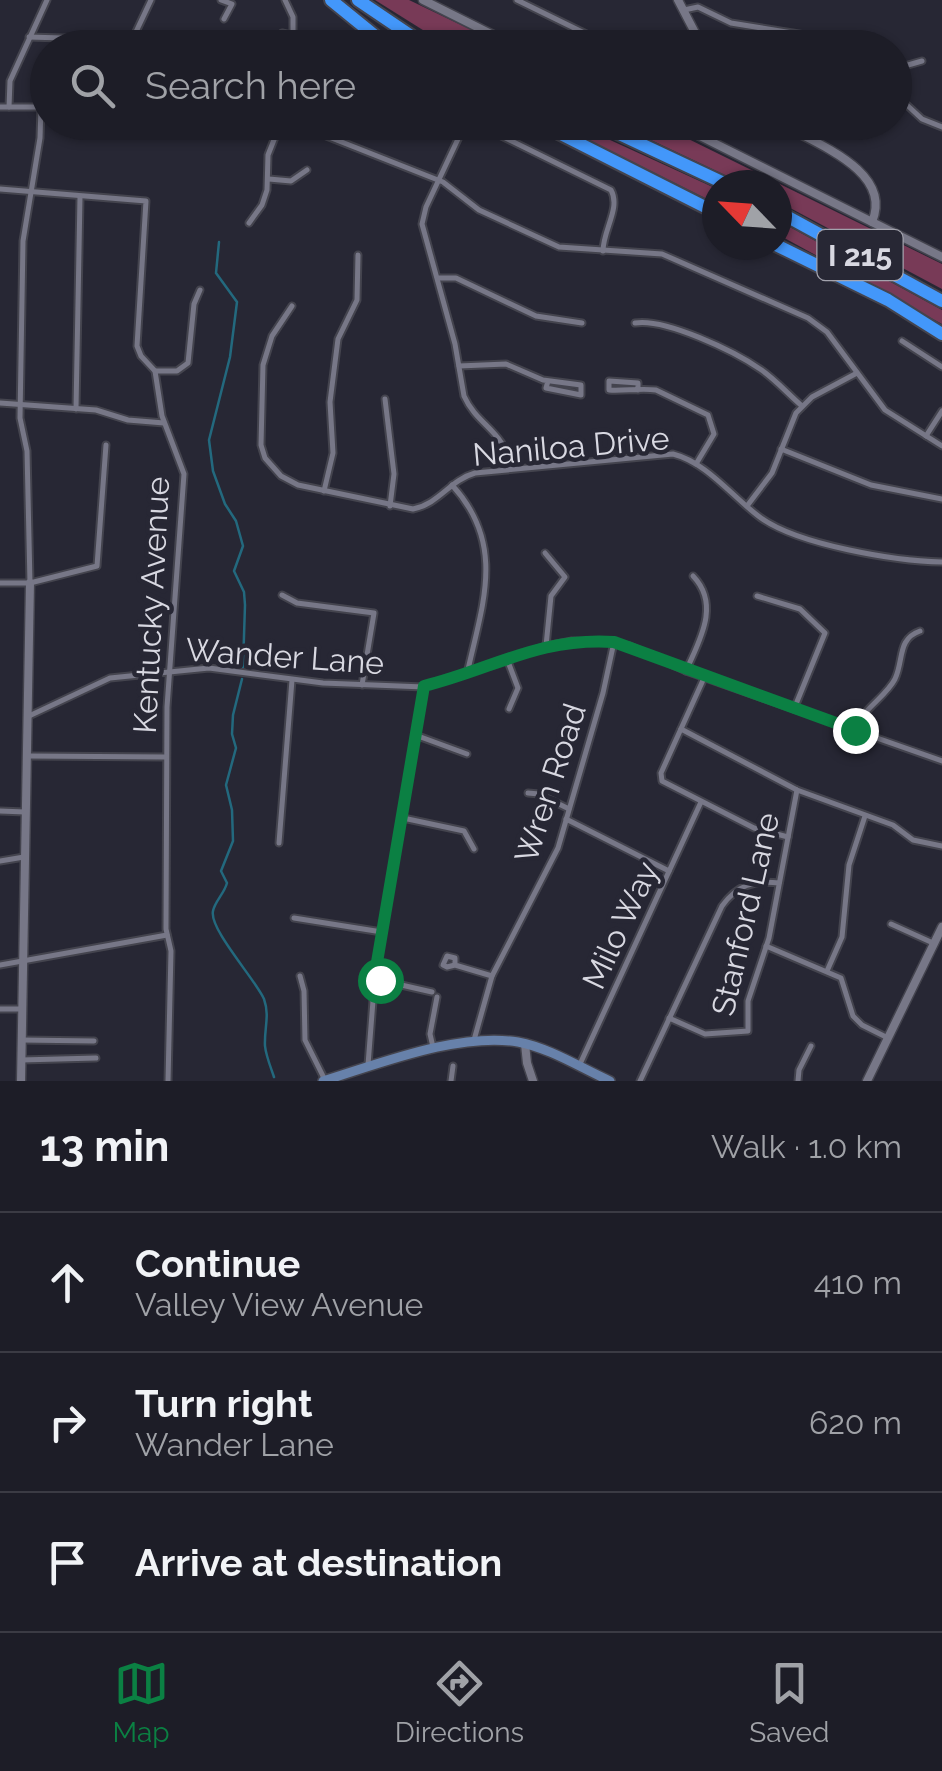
<!DOCTYPE html>
<html lang="en">
<head>
<meta charset="utf-8">
<style>
  body { margin:0; font-family:Raleway,sans-serif; background:#25262f; color:#f1f3f6 }
  .compass { position:absolute; left:702px; top:170px; width:90px; height:90px; border-radius:50%; background:#1d1d27; box-shadow:0 2px 8px #0004; rotate:295deg }
  .stop { position:absolute; width:30px; height:30px; margin:-22px; border:8px solid #0b8043; border-radius:50%; background:#fff }
  .stop.end { background:#0b8043; border-color:#fff; box-shadow:0 2px 10px #0008 }
  .list { margin:0; padding:0; list-style:none }
  h2 { display:flex; justify-content:space-between; align-items:center; height:130px; margin:0; padding:0 40px; font-size:42px }
  h2 small { font-size:32px; font-weight:400; color:#a0a2a7 }
  .list li { display:grid; grid-template-columns:65px 1fr auto; gap:30px; align-items:center; box-sizing:border-box; height:140px; padding:0 40px; border-top:2px solid #3b3b44 }
  .list b { display:block; font-size:38px; white-space:nowrap }
  .list p { margin:0; font-size:32px; white-space:nowrap; color:#a0a2a7 }
  .list em { font-size:32px; font-style:normal; color:#a0a2a7 }
  .icon { flex:none; width:55px; height:55px; fill:none; stroke:currentColor; stroke-width:2; stroke-linecap:round; stroke-linejoin:round }
  .map { position:relative; flex:none; width:942px; height:1081px; overflow:hidden }
  .search { position:absolute; background:#1d1d27; box-shadow:0 2px 8px #0004; left:30px; right:30px; top:30px; height:110px; display:flex; align-items:center; gap:25px; box-sizing:border-box; padding:0 35px; border-radius:55px; color:#a0a2a7; font-size:38px }
  .sheet { height:550px; background:#1d1d27 }
  nav { display:flex; justify-content:space-around; align-items:center; box-sizing:border-box; height:140px; border-top:2px solid #3b3b44; background:#1d1d27; font-size:28px; color:#a0a2a7 }
  nav a { display:grid; justify-items:center; gap:5px }
  nav .on { color:#0b8043 }
  .map>svg:first-child { display:block }
  .green { fill:#783a57 }
  .lines { fill:none; stroke-linecap:round; stroke-linejoin:round }
  .stream { stroke:#23697e; stroke-width:2.5 }
  .minor-casing { stroke:#44444e; stroke-width:9 }
  .tertiary-casing { stroke:#44444e; stroke-width:11 }
  .secondary-casing { stroke:#44444e; stroke-width:12 }
  .motorway-casing { stroke:#44444e; stroke-width:16 }
  .minor { stroke:#777787; stroke-width:5 }
  .tertiary { stroke:#777787; stroke-width:8 }
  .secondary { stroke:#6781aa; stroke-width:9 }
  .motorway { stroke:#4397fa; stroke-width:12 }
  .route { stroke:#0b8043; stroke-width:12 }
  .labels { text-anchor:middle; dominant-baseline:central; stroke-width:9; stroke-linejoin:round; paint-order:stroke }
  .shield { fill:#272734; stroke:#a3a3ad; stroke-width:2.5 }
  .shield-label { font-size:30px; font-weight:bold; fill:#d8d8e1 }
  .street-label { font-size:32px; fill:#d8d8e1; stroke:#272734 }
</style>
</head>
<body>
<div class="map">
<svg width="942" height="1081" viewBox="0 0 942 1081">
  <rect width="100%" height="100%" fill="#272734"/>
  <g class="green">
    <polygon points="375,0 409,0 507,47 450,47"/>
    <polygon points="554,123 573,123 717,189 717,204"/>
    <polygon points="615,123 656,123 942,264 942,289 777,201 777,185 746,185"/>
    <polygon points="777,220 942,310 942,324 777,234"/>
  </g>
  <g class="lines">
    <g class="stream">
      <polyline points="219,242 216,273 237,302 230,357 209,440 213,471 225,504 236,521 243,546 234,571 244,592 245,605 243,667"/>
      <path d="M242,679L233,715L232,734L236,748L226,785L232,810L233,841L221,871L227,883C224,894 215,901 213,911C209,929 255,979 264,999C270,1016 264,1029 265,1046C266,1056 271,1068 274,1077"/>
    </g>
    <defs>
      <g id="minor">
        <polyline points="221,0 232,4 224,19"/>
        <polyline points="285,0 293,17 293,38 309,48"/>
        <polyline points="517,0 615,48"/>
        <polyline points="684,10 698,7 731,23 805,35 823,48"/>
        <polyline points="282,33 292,35"/>
        <polyline points="29,37 128,40 134,36 151,0"/>
        <polyline points="894,69 922,61"/>
        <polyline points="894,93 922,119 942,127"/>
        <polyline points="0,107 48,107"/>
        <polyline points="9,107 10,81 47,0"/>
        <polyline points="291,122 443,182 479,210 559,247 662,254 808,318 827,332 885,410 942,446"/>
        <path d="M466,122L426,207L422,224L455,344L464,396C478,427 505,430 511,469"/>
        <path d="M473,122L611,190C621,208 603,230 603,251"/>
        <polyline points="269,179 291,181 307,170"/>
        <polyline points="0,189 146,201 137,346 141,356 155,371 162,416 184,474 167,707 166,929 171,951 168,1081"/>
        <polyline points="249,223 262,205 267,190 268,155 281,122"/>
        <polyline points="439,278 456,278 536,316 582,323"/>
        <path d="M292,306L272,336L263,365L261,445L265,458L281,476L298,485L413,509C439,504 450,480 475,473L673,454C708,463 732,497 761,518C799,545 895,561 942,562"/>
        <path d="M635,323C665,318 734,351 760,369C775,379 788,394 802,406"/>
        <polyline points="902,341 942,367"/>
        <polyline points="459,366 506,364 543,380 581,385 581,395 546,388 548,381"/>
        <polyline points="155,371 177,371 188,363 194,304 200,290"/>
        <path d="M638,390V383L609,381V390C624,391 641,388 656,390L708,415L714,434L696,464"/>
        <polyline points="385,399 394,474 390,506"/>
        <polyline points="0,403 96,410 128,420 164,423"/>
        <polyline points="76,409 80,197"/>
        <polyline points="926,436 942,411"/>
        <polyline points="781,449 871,485 942,499"/>
        <path d="M452,485C507,545 482,605 467,674"/>
        <polyline points="324,491 333,453 330,402 338,339 357,300 358,255"/>
        <polyline points="747,506 772,473 796,413 812,397 857,373"/>
        <polyline points="545,553 565,577 551,596 546,646"/>
        <polyline points="0,583 30,583 97,566 106,445"/>
        <polyline points="30,583 27,451 20,418 23,241 40,138 41,107"/>
        <polyline points="282,595 297,603 374,613 362,685"/>
        <polyline points="757,596 800,609 825,633 794,709"/>
        <polyline points="507,659 518,688 509,709"/>
        <path d="M686,671C699,641 721,605 693,576"/>
        <polyline points="704,678 661,773 662,781 754,828 788,837"/>
        <polyline points="29,716 110,678 209,668 323,683 424,687 546,646 572,641 608,642 630,646 686,671 942,761"/>
        <polyline points="681,729 797,790 893,825 913,840 942,846"/>
        <path d="M855,730C862,709 885,698 895,679C904,660 897,639 920,631"/>
        <polyline points="418,736 467,754"/>
        <polyline points="29,756 166,757"/>
        <polyline points="528,793 539,794 569,809"/>
        <polyline points="0,811 25,812"/>
        <polyline points="403,818 464,831 474,849"/>
        <polyline points="566,819 669,871"/>
        <polyline points="279,843 292,680"/>
        <polyline points="0,861 24,857"/>
        <polyline points="294,918 382,932"/>
        <polyline points="891,924 933,943"/>
        <polyline points="766,946 841,978 853,1016 862,1025 888,1038"/>
        <polyline points="0,965 167,935"/>
        <polyline points="455,965 455,958 447,956 443,965 447,967 455,965 492,976"/>
        <polyline points="827,971 842,937 849,865 865,816"/>
        <polyline points="300,976 304,991 305,1040 325,1080"/>
        <polyline points="375,979 432,992"/>
        <polyline points="0,1009 22,1009"/>
        <polyline points="669,1018 705,1034 748,1031 748,1001 769,938 797,790"/>
        <polyline points="22,1040 94,1041"/>
        <polyline points="474,1040 492,976 558,848 603,693 614,642"/>
        <polyline points="433,1047 430,1034 437,997"/>
        <polyline points="21,1060 96,1058"/>
        <polyline points="580,1064 701,802"/>
        <polyline points="368,1065 375,975 424,687"/>
        <polyline points="451,1081 453,1066"/>
        <path d="M640,1081L722,906C737,885 754,880 779,883"/>
        <polyline points="798,1081 799,1070 811,1046"/>
      </g>
      <g id="tertiary">
        <polyline points="423,0 519,48"/>
        <polyline points="678,0 703,48"/>
        <polyline points="672,122 942,257"/>
        <path d="M778,122C813,143 894,170 872,222"/>
        <polyline points="525,1044 527,1063 533,1081"/>
        <polyline points="21,1081 30,583"/>
        <polyline points="867,1081 942,927"/>
      </g>
      <path id="secondary" d="M323,1081C379,1064 459,1032 518,1042C550,1048 581,1068 610,1081"/>
      <g id="motorway">
        <polyline points="331,0 390,48"/>
        <polyline points="358,0 429,48"/>
        <polyline points="537,122 717,213"/>
        <polyline points="594,122 728,185"/>
        <polyline points="777,211 942,301"/>
        <polyline points="776,245 888,300 942,334"/>
      </g>
    </defs>
    <use href="#minor" class="minor-casing"/>
    <use href="#tertiary" class="tertiary-casing"/>
    <use href="#secondary" class="secondary-casing"/>
    <use href="#motorway" class="motorway-casing"/>
    <use href="#minor" class="minor"/>
    <use href="#tertiary" class="tertiary"/>
    <use href="#secondary" class="secondary"/>
    <use href="#motorway" class="motorway"/>
  </g>
  <g class="lines">
    <path class="route" d="M380,980L374,979L375,974L424,686C493,669 539,637 614,642L855,730"/>
  </g>
  <g class="labels">
    <rect class="shield" x="817.5" y="230" width="85" height="50" rx="8"/>
    <g class="shield-label">
      <text x="860" y="255">I 215</text>
    </g>
    <g class="street-label">
      <text transform="translate(571 446) rotate(-5)">Naniloa Drive</text>
      <text transform="translate(151 605) rotate(-87)">Kentucky Avenue</text>
      <text transform="translate(285 656) rotate(4)">Wander Lane</text>
      <text transform="translate(550 783) rotate(-72)">Wren Road</text>
      <text transform="translate(745 914) rotate(-77)">Stanford Lane</text>
      <text transform="translate(620 925) rotate(-65)">Milo Way</text>
    </g>
  </g>
</svg>
<svg class="compass" viewBox="-18 -18 36 36"><path d="M0-13l5 13h-10z" fill="#e53935"/><path d="M0 13l5-13h-10z" fill="#a0a2a7"/></svg>
<div class="stop" style="left:380px;top:980px"></div>
<div class="stop end" style="left:855px;top:730px"></div>
<div class="search"><svg class="icon" aria-label="search" viewBox="0 0 24 24"><circle cx="10" cy="10" r="6"/><path d="M15 15l6 6"/></svg>Search here</div>
</div>
<section class="sheet">
<h2>13 min<small>Walk · 1.0 km</small></h2>
<ul class="list">
<li><svg class="icon" aria-label="ahead" viewBox="0 0 24 24"><path d="M12 20V5M6 11l6-6 6 6"/></svg><div><b>Continue</b><p>Valley View Avenue</p></div><em>410 m</em></li>
<li><svg class="icon" aria-label="right" viewBox="0 0 24 24"><path d="M7 20v-9h11M14 6l5 5-5 5"/></svg><div><b>Turn right</b><p>Wander Lane</p></div><em>620 m</em></li>
<li><svg class="icon" aria-label="arrive" viewBox="0 0 24 24"><path d="M6 21V4h12l-3 4 3 4H6"/></svg><div><b>Arrive at destination</b></div></li>
</ul>
</section>
<nav>
<a class="on"><svg class="icon" aria-label="map" viewBox="0 0 24 24"><path d="M3 6l6-2 6 2 6-2v14l-6 2-6-2-6 2zM9 4v14M15 6v14"/></svg>Map</a>
<a><svg class="icon" aria-label="directions" viewBox="0 0 24 24"><path d="M12 3l9 9-9 9-9-9zM9 14v-3h6M13 9l2 2-2 2"/></svg>Directions</a>
<a><svg class="icon" aria-label="saved" viewBox="0 0 24 24"><path d="M7 4h10v16l-5-4-5 4z"/></svg>Saved</a>
</nav>
</body>
</html>
